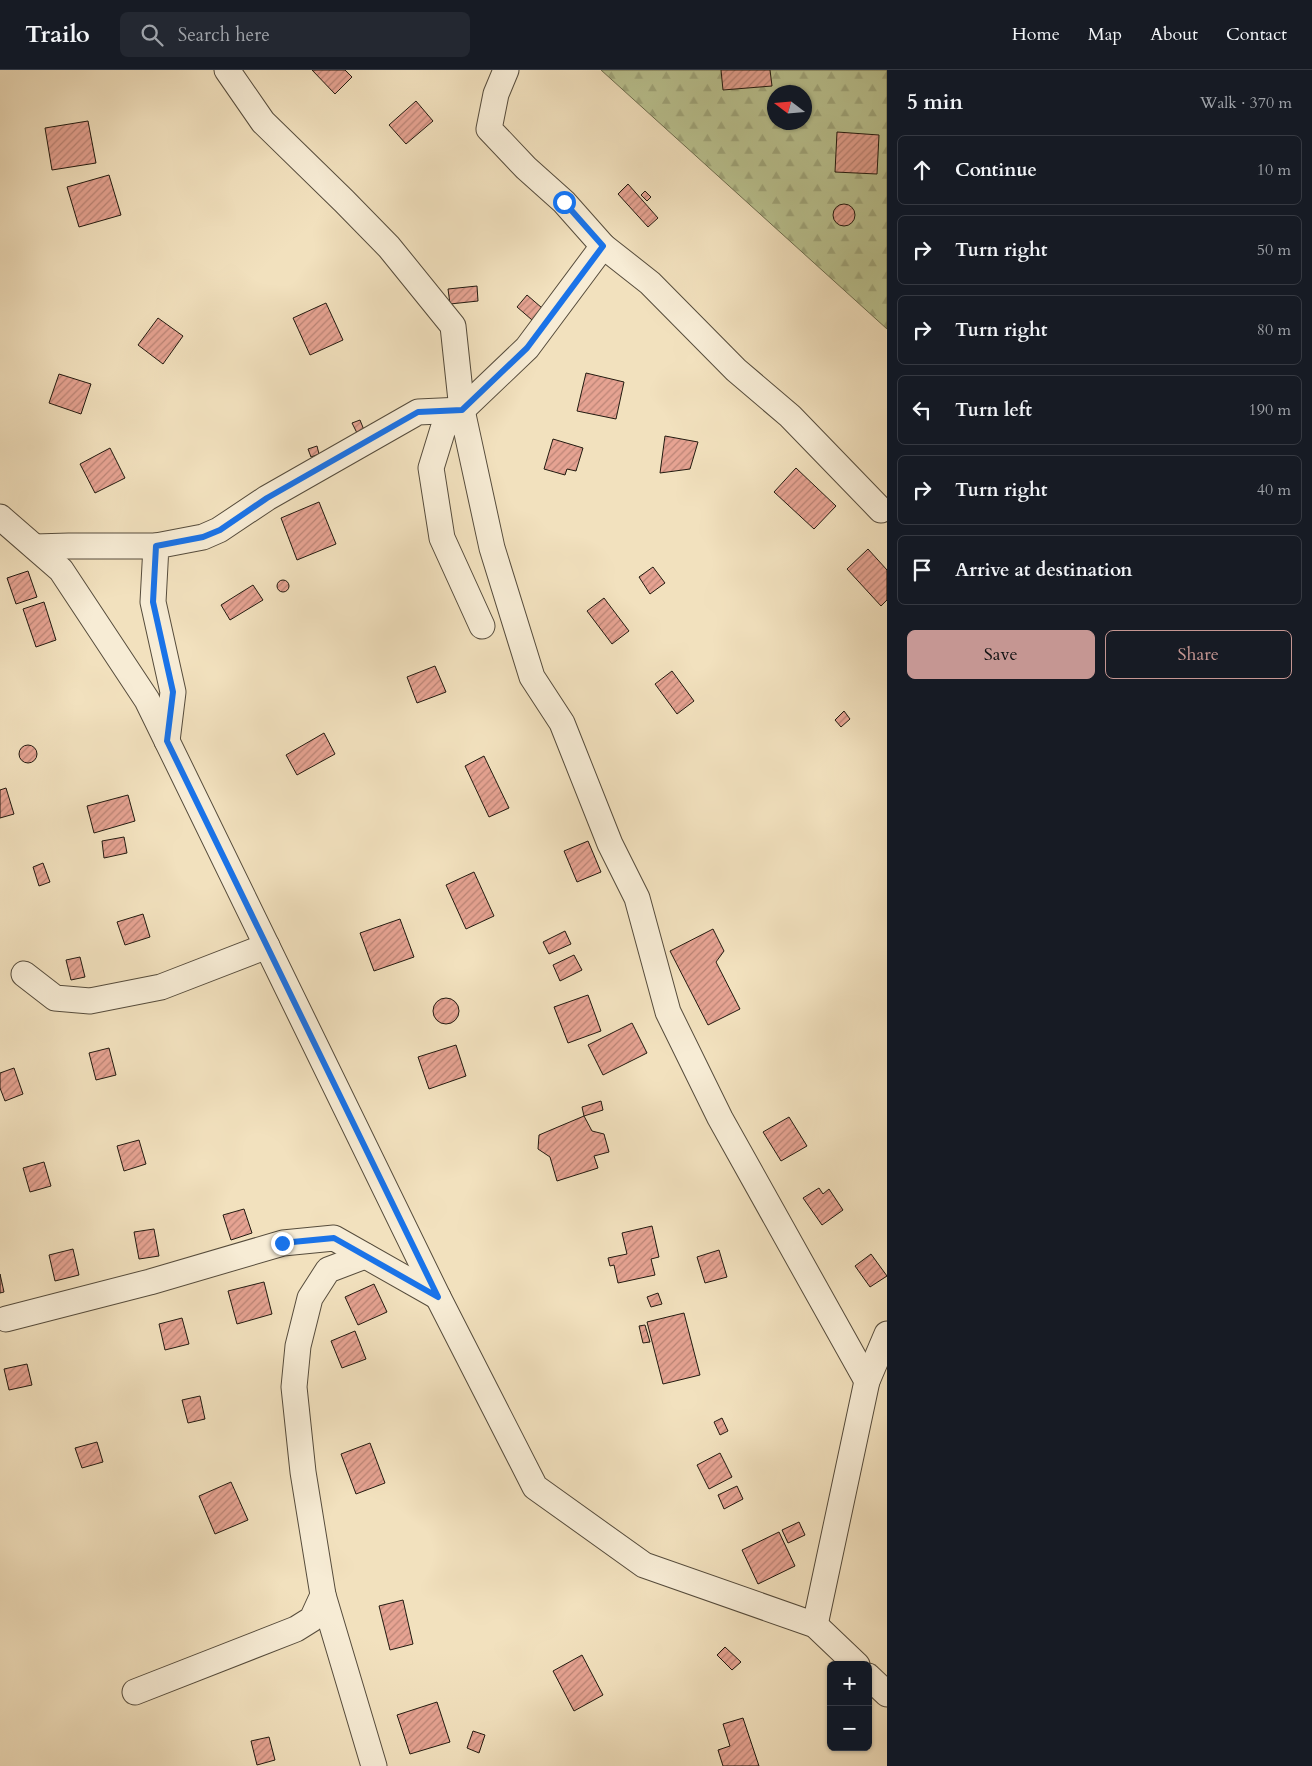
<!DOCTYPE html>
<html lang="en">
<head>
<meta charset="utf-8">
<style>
  body { margin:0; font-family:Cardo,serif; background:#242831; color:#f1f3f6 }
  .controls { position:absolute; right:15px; bottom:15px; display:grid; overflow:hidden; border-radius:8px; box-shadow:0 1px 4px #0004 }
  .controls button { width:45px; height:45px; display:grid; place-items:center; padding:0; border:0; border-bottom:1px solid #363941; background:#171b24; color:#f1f3f6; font:25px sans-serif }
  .compass { position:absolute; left:767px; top:15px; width:45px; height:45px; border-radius:50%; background:#171b24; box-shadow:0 1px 4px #0004; rotate:286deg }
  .stop { position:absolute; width:15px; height:15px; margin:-11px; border:4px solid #1a73e8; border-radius:50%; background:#fff }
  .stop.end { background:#1a73e8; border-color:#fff; box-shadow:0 1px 5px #0008 }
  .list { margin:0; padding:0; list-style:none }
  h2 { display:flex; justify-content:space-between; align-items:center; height:65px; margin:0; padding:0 20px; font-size:21px }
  h2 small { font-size:16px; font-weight:400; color:#9ea1a6 }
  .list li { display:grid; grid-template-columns:32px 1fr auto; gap:15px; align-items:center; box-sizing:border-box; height:70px; margin:0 10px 10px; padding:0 10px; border:1px solid #363941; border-radius:8px }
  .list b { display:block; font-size:19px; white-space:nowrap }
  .list em { font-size:16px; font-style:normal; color:#9ea1a6 }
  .actions { display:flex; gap:10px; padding:15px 20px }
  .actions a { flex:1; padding:11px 0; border:1px solid #c59692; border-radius:8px; text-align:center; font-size:18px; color:#c59692 }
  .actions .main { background:#c59692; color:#111 }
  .icon { flex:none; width:28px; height:28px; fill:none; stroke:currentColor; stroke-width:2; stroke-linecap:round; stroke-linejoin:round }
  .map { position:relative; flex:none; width:887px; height:1696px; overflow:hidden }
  header { display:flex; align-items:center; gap:30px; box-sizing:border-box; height:70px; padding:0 25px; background:#171b24; border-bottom:1px solid #363941 }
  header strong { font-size:24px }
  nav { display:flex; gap:28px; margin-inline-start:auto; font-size:18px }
  .search { width:350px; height:45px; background:#242831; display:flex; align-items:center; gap:12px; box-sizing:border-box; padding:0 18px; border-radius:8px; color:#9ea1a6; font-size:19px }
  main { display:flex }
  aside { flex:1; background:#171b24 }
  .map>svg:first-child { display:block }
  .forest { fill:url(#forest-firs); stroke:#6e6e50; fill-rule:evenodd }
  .building { fill:url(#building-hatch); stroke:#221a10 }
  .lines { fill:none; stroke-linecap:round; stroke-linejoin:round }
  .street-casing { stroke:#564c3c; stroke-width:27 }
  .street { stroke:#f7ecd5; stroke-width:25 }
  .route { stroke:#1a73e8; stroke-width:6 }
</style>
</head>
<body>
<header>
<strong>Trailo</strong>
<div class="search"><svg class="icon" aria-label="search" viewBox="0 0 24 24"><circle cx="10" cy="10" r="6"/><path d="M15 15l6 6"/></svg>Search here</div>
<nav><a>Home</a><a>Map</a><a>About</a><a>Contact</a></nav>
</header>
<main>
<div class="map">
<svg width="887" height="1696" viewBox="0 0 887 1696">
  <defs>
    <pattern id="forest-firs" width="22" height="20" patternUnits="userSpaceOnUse" patternTransform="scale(1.25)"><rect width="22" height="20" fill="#bac391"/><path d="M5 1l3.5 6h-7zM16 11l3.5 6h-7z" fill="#a0a77c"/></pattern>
    <pattern id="building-hatch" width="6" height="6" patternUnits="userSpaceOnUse" patternTransform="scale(1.25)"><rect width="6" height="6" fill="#e6a392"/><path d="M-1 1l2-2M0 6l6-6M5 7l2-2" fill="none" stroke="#ba8476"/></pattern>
  </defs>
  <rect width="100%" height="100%" fill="#f2e1be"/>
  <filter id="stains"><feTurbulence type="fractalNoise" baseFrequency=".004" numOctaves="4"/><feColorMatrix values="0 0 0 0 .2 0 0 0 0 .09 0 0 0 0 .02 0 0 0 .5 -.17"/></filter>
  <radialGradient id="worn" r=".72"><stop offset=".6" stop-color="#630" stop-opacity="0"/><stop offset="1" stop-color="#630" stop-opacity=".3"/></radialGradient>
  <path class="forest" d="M601,0H887V259ZM774,22H804V52H774Z"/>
  <g class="building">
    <polygon points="312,0 345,0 352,7 335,24"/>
    <polygon points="721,0 770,0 772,16 723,20"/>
    <polygon points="416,31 433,51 406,74 389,55"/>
    <polygon points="88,51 96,93 52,100 45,58"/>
    <polygon points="837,62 879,65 877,104 835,102"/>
    <polygon points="109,105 121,145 79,157 67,117"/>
    <polygon points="628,114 658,148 648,157 618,124"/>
    <polygon points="645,121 651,127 647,131 641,125"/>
    <circle cx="844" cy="145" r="11"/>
    <polygon points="477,216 478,231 450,234 448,219"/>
    <polygon points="527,225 549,244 539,256 517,237"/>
    <polygon points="326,233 343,270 310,285 293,248"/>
    <polygon points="158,248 183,266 163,294 138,275"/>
    <polygon points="586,303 624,312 616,349 577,341"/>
    <polygon points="59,304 91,314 81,344 49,333"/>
    <polygon points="360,350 364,360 357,363 352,353"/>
    <polygon points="665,366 698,372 690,399 660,403"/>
    <polygon points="553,369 583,378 576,401 567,399 565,405 544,399"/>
    <polygon points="317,376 319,384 311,387 308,379"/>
    <polygon points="110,378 125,408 95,423 80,394"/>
    <polygon points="796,398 836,436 814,459 774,422"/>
    <polygon points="319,432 336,474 297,490 281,448"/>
    <polygon points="868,479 887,500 887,530 881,536 847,499"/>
    <polygon points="653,497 665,513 650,524 639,507"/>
    <polygon points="28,501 37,527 16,534 7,508"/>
    <circle cx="283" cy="516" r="6"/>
    <polygon points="253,515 263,530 230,550 221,535"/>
    <polygon points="604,528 629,561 612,574 587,541"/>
    <polygon points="44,532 56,570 36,577 23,539"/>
    <polygon points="435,596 446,622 417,633 407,607"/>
    <polygon points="672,601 694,631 677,644 655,614"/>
    <polygon points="844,641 850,649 841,657 835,650"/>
    <polygon points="324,663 335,684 297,705 286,685"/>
    <circle cx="28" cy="684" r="9"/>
    <polygon points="484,686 509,738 489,747 465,696"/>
    <polygon points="6,718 14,744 0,748 0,720"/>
    <polygon points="128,725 135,751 94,763 87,736"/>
    <polygon points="124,767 127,783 104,788 102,771"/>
    <polygon points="588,771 601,802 577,812 564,781"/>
    <polygon points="43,793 50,812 39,816 33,797"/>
    <polygon points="474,802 494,846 466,859 446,815"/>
    <polygon points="143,844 150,867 125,875 117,852"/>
    <polygon points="400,849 414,887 374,901 360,863"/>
    <polygon points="713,859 724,881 716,892 740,939 708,955 670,881"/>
    <polygon points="565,861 571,874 549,884 543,872"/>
    <polygon points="574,885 582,900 560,911 553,895"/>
    <polygon points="80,887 85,907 71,910 66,890"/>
    <polygon points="588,925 601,961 568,973 554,937"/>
    <circle cx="446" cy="941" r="13"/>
    <polygon points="632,953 647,983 603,1005 588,975"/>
    <polygon points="456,975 466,1006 429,1019 418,987"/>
    <polygon points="109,978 116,1005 96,1010 89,983"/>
    <polygon points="14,998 23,1024 5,1031 0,1018 0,1003"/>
    <polygon points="601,1031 603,1040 584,1046 582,1037"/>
    <polygon points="584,1046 592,1061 604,1064 609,1082 594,1086 598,1098 557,1111 550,1087 538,1079 539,1065"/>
    <polygon points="789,1047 807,1076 781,1091 763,1062"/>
    <polygon points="139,1070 146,1094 124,1101 117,1076"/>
    <polygon points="44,1092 51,1116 30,1122 23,1098"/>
    <polygon points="819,1118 823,1124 829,1119 843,1140 822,1155 803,1128"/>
    <polygon points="244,1139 252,1163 231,1170 223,1145"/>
    <polygon points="652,1156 659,1187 651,1189 655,1205 618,1213 614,1195 610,1196 608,1188 627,1184 622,1163"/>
    <polygon points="154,1159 159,1186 139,1189 134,1162"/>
    <polygon points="73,1179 79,1205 55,1211 49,1185"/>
    <polygon points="719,1180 727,1207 705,1213 697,1187"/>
    <polygon points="871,1184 887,1206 870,1217 855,1196"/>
    <polygon points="0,1204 4,1222 0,1223"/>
    <polygon points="264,1212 272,1244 237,1254 228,1221"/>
    <polygon points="374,1214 387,1242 358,1255 345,1227"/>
    <polygon points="658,1223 662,1234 651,1237 647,1227"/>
    <polygon points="684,1243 700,1305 663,1314 647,1252"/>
    <polygon points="182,1248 189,1274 165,1280 159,1254"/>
    <polygon points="645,1255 650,1272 643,1273 639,1256"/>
    <polygon points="355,1261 366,1289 342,1298 331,1271"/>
    <polygon points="27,1294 32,1315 9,1320 4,1299"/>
    <polygon points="200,1326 205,1349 188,1353 182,1330"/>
    <polygon points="722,1348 728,1361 720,1365 714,1352"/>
    <polygon points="97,1372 103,1392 82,1398 75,1378"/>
    <polygon points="370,1373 385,1413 356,1424 341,1384"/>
    <polygon points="720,1383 732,1407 709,1419 697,1395"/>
    <polygon points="231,1412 248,1450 215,1464 199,1426"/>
    <polygon points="737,1416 743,1429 724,1439 718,1425"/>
    <polygon points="799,1452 805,1465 788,1473 782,1460"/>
    <polygon points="779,1462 795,1496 758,1514 742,1480"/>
    <polygon points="403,1530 413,1574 390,1580 379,1536"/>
    <polygon points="725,1577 741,1592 732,1600 717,1585"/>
    <polygon points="582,1585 603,1625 574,1641 553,1601"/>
    <polygon points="437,1632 450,1672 410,1684 397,1645"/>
    <polygon points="743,1648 759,1696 723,1696 718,1680 730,1676 723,1654"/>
    <polygon points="473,1661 485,1665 479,1683 467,1678"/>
    <polygon points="269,1667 275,1690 257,1695 251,1671"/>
  </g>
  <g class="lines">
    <defs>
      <g id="street">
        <polyline points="227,0 263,52 344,131 389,177 453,256 462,340 492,478 532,607 562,653 610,774 637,828 668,942 720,1048 867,1311"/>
        <polyline points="506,0 496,24 489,59 526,98 564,132 603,176"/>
        <polyline points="462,340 443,359 431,398 442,468 482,556"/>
        <polyline points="0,447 61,500 147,630 438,1227 535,1417 644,1495 815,1555 857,1595"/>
        <polyline points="35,477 69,476 156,476"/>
        <polyline points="167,671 173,622 153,532 156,476 203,467 219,460 267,428 418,342 462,340 527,278 603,176 650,213 736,300 790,346 881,440"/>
        <polyline points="24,904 55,928 90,931 161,917 267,876"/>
        <polyline points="6,1249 150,1212 283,1173 334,1168 438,1227"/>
        <polyline points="323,1525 374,1696"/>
        <polyline points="815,1555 867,1311 887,1264"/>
        <polyline points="868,1606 887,1624"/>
        <polyline points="135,1622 296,1559 312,1549 323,1525 303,1402 294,1317 298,1276 310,1228 328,1200 365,1186"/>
      </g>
    </defs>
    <use href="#street" class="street-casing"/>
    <use href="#street" class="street"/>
  </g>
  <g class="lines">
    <polyline class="route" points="282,1173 334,1168 438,1227 167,671 173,622 153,532 156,476 203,467 220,460 267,428 418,342 462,340 527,278 603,176 564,132"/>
  </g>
  <rect width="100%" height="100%" filter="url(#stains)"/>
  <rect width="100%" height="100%" fill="url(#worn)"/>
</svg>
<div class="controls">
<button>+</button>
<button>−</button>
</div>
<svg class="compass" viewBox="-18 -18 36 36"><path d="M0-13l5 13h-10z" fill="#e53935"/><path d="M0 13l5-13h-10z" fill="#9ea1a6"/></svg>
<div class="stop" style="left:564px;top:132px"></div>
<div class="stop end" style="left:282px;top:1173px"></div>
</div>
<aside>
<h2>5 min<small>Walk · 370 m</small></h2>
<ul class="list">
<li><svg class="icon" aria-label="ahead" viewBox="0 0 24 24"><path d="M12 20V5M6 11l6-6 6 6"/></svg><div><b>Continue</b></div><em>10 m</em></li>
<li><svg class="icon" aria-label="right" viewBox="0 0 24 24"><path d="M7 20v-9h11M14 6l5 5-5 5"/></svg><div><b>Turn right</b></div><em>50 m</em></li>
<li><svg class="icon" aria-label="right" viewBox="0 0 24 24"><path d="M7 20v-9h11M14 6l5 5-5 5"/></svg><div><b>Turn right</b></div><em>80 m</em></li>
<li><svg class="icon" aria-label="left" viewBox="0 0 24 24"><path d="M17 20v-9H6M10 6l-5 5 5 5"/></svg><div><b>Turn left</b></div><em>190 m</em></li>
<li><svg class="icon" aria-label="right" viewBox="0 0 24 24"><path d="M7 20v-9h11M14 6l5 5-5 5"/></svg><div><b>Turn right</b></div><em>40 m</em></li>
<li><svg class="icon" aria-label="arrive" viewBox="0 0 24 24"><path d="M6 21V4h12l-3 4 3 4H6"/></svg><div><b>Arrive at destination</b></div></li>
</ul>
<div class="actions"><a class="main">Save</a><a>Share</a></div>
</aside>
</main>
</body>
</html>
